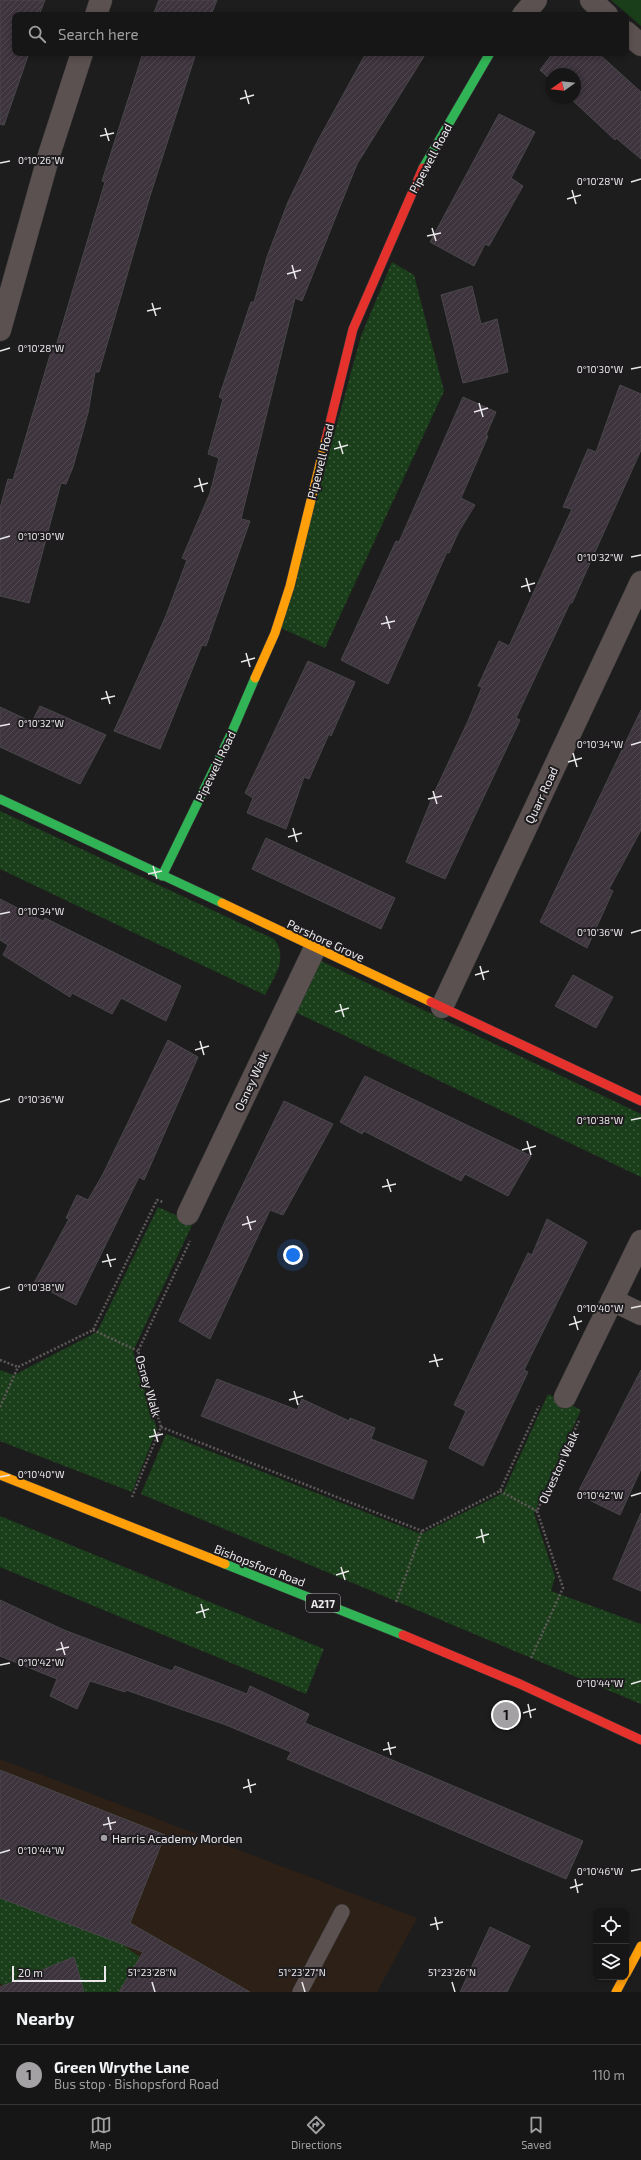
<!DOCTYPE html>
<html lang="en">
<head>
<meta charset="utf-8">
<style>
  body { margin:0; font-family:"Exo 2",sans-serif; background:#1f1f1f; color:#f1f3f6 }
  .controls { position:absolute; right:12px; bottom:12px; display:grid; overflow:hidden; border-radius:8px; box-shadow:0 2px 6px #0003 }
  .controls button { width:36px; height:36px; display:grid; place-items:center; padding:0; border:0; border-bottom:1px solid #353535; background:#161616; color:#f1f3f6; font:20px sans-serif }
  .compass { position:absolute; left:545px; top:68px; width:36px; height:36px; border-radius:50%; background:#161616; box-shadow:0 2px 6px #0003; rotate:255deg }
  .scale { position:absolute; left:12px; bottom:10px; width:94px; box-sizing:border-box; padding-left:4px; border:2px solid #eae8ea; border-top:0; font-size:11px; line-height:14px; white-space:nowrap; color:#eae8ea; -webkit-text-stroke:3px #1f1c1f; paint-order:stroke }
  .you { position:absolute; left:293px; top:1255px; width:14px; height:14px; margin:-10px; border:3px solid #fff; border-radius:50%; background:#1a73e8; box-shadow:0 0 0 6px #1a73e833 }
  .badge { display:grid; place-items:center; width:26px; height:26px; border-radius:50%; background:#a3a1a3; color:#111; font-size:13px; font-weight:700 }
  .pin { position:absolute; translate:-50% -50%; border:2px solid #fff; box-shadow:0 1px 4px #0006 }
  .list { margin:0; padding:0; list-style:none }
  h2 { display:flex; justify-content:space-between; align-items:center; height:52px; margin:0; padding:0 16px; font-size:17px }
  h2 small { font-size:13px; font-weight:400; color:#9e9fa1 }
  .list li { display:grid; grid-template-columns:26px 1fr auto; gap:12px; align-items:center; box-sizing:border-box; height:60px; padding:0 16px; border-top:1px solid #353535 }
  .list b { display:block; font-size:15px; white-space:nowrap }
  .list p { margin:0; font-size:13px; white-space:nowrap; color:#9e9fa1 }
  .list em { font-size:13px; font-style:normal; color:#9e9fa1 }
  .icon { flex:none; width:22px; height:22px; fill:none; stroke:currentColor; stroke-width:2; stroke-linecap:round; stroke-linejoin:round }
  .map { position:relative; flex:none; width:641px; height:1992px; overflow:hidden }
  .search { position:absolute; background:#161616; box-shadow:0 2px 6px #0003; left:12px; right:12px; top:12px; height:44px; display:flex; align-items:center; gap:10px; box-sizing:border-box; padding:0 14px; border-radius:8px; color:#9e9fa1; font-size:15px }
  .sheet { height:112px; background:#161616 }
  nav { display:flex; justify-content:space-around; align-items:center; box-sizing:border-box; height:56px; border-top:1px solid #353535; background:#161616; font-size:11px; color:#9e9fa1 }
  nav a { display:grid; justify-items:center; gap:2px }
  nav .on { color:#a3a1a3 }
  .map>svg:first-child { display:block }
  .education { fill:#2d2016 }
  .grass { fill:url(#grass-dots) }
  .park { fill:#1a3e19 }
  .building { fill:url(#building-hatch); stroke:#494749 }
  .lines { fill:none; stroke-linecap:round; stroke-linejoin:round }
  .lane-casing { stroke:#3b393b; stroke-width:16 }
  .street-casing { stroke:#3b393b; stroke-width:23 }
  .fast-casing { stroke:#3b393b; stroke-width:10 }
  .slow-casing { stroke:#3b393b; stroke-width:10 }
  .jam-casing { stroke:#3b393b; stroke-width:10 }
  .path { stroke:#5f5959; stroke-width:2.5; stroke-dasharray:2 2; stroke-linecap:butt }
  .lane { stroke:#5b5150; stroke-width:15 }
  .street { stroke:#5b5150; stroke-width:22 }
  .fast { stroke:#30b455; stroke-width:9 }
  .slow { stroke:#ff9f0a; stroke-width:9 }
  .jam { stroke:#e5322d; stroke-width:9 }
  .ticks { fill:none; stroke:#eae8ea; stroke-width:1.5 }
  .poi-dot { fill:#a3a1a3; stroke:#1f1c1f; stroke-width:1.5 }
  .labels { text-anchor:middle; dominant-baseline:central; stroke-width:4; stroke-linejoin:round; paint-order:stroke }
  .shield { fill:#1f1c1f; stroke:#adabad; stroke-width:1 }
  .shield-label { font-size:11px; font-weight:bold; fill:#eae8ea }
  .street-label { font-size:12px; fill:#eae8ea; stroke:#1f1c1f }
  .poi-label { font-size:12px; fill:#eae8ea; stroke:#1f1c1f; text-anchor:start }
  .ticks-label { font-size:10px; text-anchor:middle; fill:#eae8ea; stroke:#1f1c1f; stroke-width:4; stroke-linejoin:round; paint-order:stroke }
</style>
</head>
<body>
<div class="map">
<svg width="641" height="1992" viewBox="0 0 641 1992">
  <defs>
    <pattern id="grass-dots" width="8" height="8" patternUnits="userSpaceOnUse"><rect width="8" height="8" fill="#1a3e19"/><path d="M2 2h.1M6 6h.1" fill="none" stroke="#3b5a3b" stroke-width="1.8" stroke-linecap="round"/></pattern>
    <pattern id="building-hatch" width="6" height="6" patternUnits="userSpaceOnUse"><rect width="6" height="6" fill="#3d343d"/><path d="M-1 1l2-2M0 6l6-6M5 7l2-2" fill="none" stroke="#504850"/></pattern>
  </defs>
  <rect width="100%" height="100%" fill="#1e1d1e"/>
  <polygon class="education" points="0,1759 417,1918 377,1992 0,1992"/>
  <g class="grass">
    <polygon points="392,262 414,275 444,391 325,648 281,628 361,336"/>
    <path d="M0,811L274,939C289,958 274,977 265,995L0,869Z"/>
    <polygon points="319,960 641,1114 641,1177 293,1011"/>
    <polygon points="158,1207 193,1223 133,1351 157,1429 132,1492 0,1441 0,1370 14,1375 97,1332"/>
    <polygon points="548,1394 581,1410 534,1513 555,1577 551,1591 641,1624 641,1704 141,1494 166,1434 421,1534 503,1493"/>
    <polygon points="0,1516 324,1649 306,1694 0,1567"/>
    <polygon points="0,1898 122,1944 140,1957 119,1992 84,1992 74,1957 36,1972 10,1992 0,1983"/>
  </g>
  <polygon class="park" points="611,0 641,0 641,26"/>
  <g class="building">
    <polygon points="0,0 45,0 39,15 15,15 15,53 29,53 4,125 0,124"/>
    <polygon points="159,0 217,0 211,15 153,15"/>
    <polygon points="143,53 196,53 150,196 99,372 95,372 88,413 73,467 66,484 61,483 29,603 0,596 0,508 8,479 13,480 53,345 56,346 105,182 102,181"/>
    <polygon points="366,53 426,53 357,164 302,301 295,298 241,519 250,521 206,646 202,645 160,749 114,731 165,618 187,560 182,558 210,493 219,458 208,454 223,399 219,397 251,302 254,302 267,257 288,202 316,144"/>
    <polygon points="553,53 598,53 641,92 641,159 616,138 615,140 570,98 575,98 575,74 551,74 551,80 540,70"/>
    <polygon points="499,114 535,132 511,178 523,186 489,246 485,244 474,266 430,242"/>
    <polygon points="472,286 481,324 497,319 508,372 463,383 441,295"/>
    <polygon points="620,385 641,394 641,450 572,603 570,603 516,718 520,720 445,879 406,862 435,791 468,721 482,687 478,686 499,641 509,646 572,509 563,507 588,449 596,452"/>
    <polygon points="463,397 496,412 486,435 488,436 461,498 475,505 458,533 449,553 447,552 388,684 341,660 396,541 399,542"/>
    <polygon points="308,661 355,682 331,736 329,734 309,779 304,777 286,829 247,813 253,798 245,793"/>
    <polygon points="40,706 106,735 80,784 0,747 0,707 32,722"/>
    <polygon points="641,710 641,830 609,889 613,891 587,948 540,922"/>
    <polygon points="266,838 395,898 381,929 252,869"/>
    <polygon points="0,899 43,921 45,918 181,986 166,1021 121,998 112,1014 72,993 70,997 3,955 8,945 0,940"/>
    <polygon points="573,975 613,997 596,1028 555,1006"/>
    <polygon points="168,1040 198,1057 144,1180 139,1177 76,1305 34,1283 69,1219 66,1218 77,1195 88,1200 103,1174"/>
    <polygon points="365,1076 531,1156 508,1196 465,1174 461,1181 364,1131 362,1134 340,1122"/>
    <polygon points="284,1101 333,1124 283,1215 270,1210 210,1339 179,1321 228,1215"/>
    <polygon points="547,1219 587,1242 524,1370 528,1372 483,1466 449,1448 466,1411 454,1405 528,1253 532,1255"/>
    <polygon points="641,1370 641,1469 620,1515 577,1494"/>
    <polygon points="217,1379 297,1410 302,1399 349,1421 350,1418 375,1428 371,1439 427,1461 413,1499 201,1416"/>
    <polygon points="641,1513 641,1591 613,1579"/>
    <polygon points="0,1600 64,1630 172,1671 175,1666 247,1694 250,1686 309,1714 305,1723 583,1841 566,1879 287,1759 291,1752 226,1725 126,1690 125,1692 90,1681 77,1709 50,1696 57,1679 0,1656"/>
    <polygon points="0,1770 165,1835 130,1923 250,1992 119,1992 143,1952 0,1898"/>
    <polygon points="490,1927 530,1946 507,1992 460,1992"/>
    <polygon points="74,1957 84,1992 0,1992 0,1987"/>
  </g>
  <g class="lines">
    <defs>
      <polyline id="lane" points="300,1992 342,1912"/>
      <g id="street">
        <polyline points="591,0 607,15"/>
        <polyline points="96,15 101,0"/>
        <polyline points="523,15 536,0"/>
        <polyline points="626,32 641,45"/>
        <polyline points="0,330 49,155 82,53"/>
        <polyline points="442,1007 641,582"/>
        <polyline points="188,1214 315,948"/>
        <polyline points="612,1300 641,1314"/>
        <polyline points="565,1397 641,1241"/>
      </g>
      <g id="fast">
        <polyline points="423,168 490,53"/>
        <polyline points="0,799 222,903"/>
        <polyline points="162,876 231,734 255,678"/>
        <polyline points="225,1564 403,1635"/>
      </g>
      <g id="slow">
        <polyline points="255,678 275,633 290,586 326,439"/>
        <polyline points="222,903 431,1002"/>
        <polyline points="0,1475 225,1564"/>
        <polyline points="626,1974 641,1946"/>
        <polyline points="616,1992 624,1977"/>
      </g>
      <g id="jam">
        <polyline points="326,439 353,329 423,168"/>
        <polyline points="431,1002 641,1101"/>
        <polyline points="403,1635 520,1684 641,1740"/>
      </g>
    </defs>
    <use href="#lane" class="lane-casing"/>
    <use href="#street" class="street-casing"/>
    <use href="#fast" class="fast-casing"/>
    <use href="#slow" class="slow-casing"/>
    <use href="#jam" class="jam-casing"/>
    <g class="path">
      <polyline points="93,1330 138,1351"/>
      <polyline points="0,1360 18,1367"/>
      <polyline points="0,1407 18,1367 93,1330 157,1200 163,1202"/>
      <polyline points="161,1427 422,1531"/>
      <polyline points="500,1491 537,1511"/>
      <polyline points="132,1497 161,1427 138,1351 190,1241"/>
      <polyline points="396,1602 422,1531 500,1491 539,1406"/>
      <polyline points="531,1658 563,1588 537,1511 579,1421"/>
    </g>
    <use href="#lane" class="lane"/>
    <use href="#street" class="street"/>
    <use href="#fast" class="fast"/>
    <use href="#slow" class="slow"/>
    <use href="#jam" class="jam"/>
  </g>
  <path class="ticks" d="M245,90L249,104M240,99L254,95M105,128L109,141M100,136L114,133M0,163L10,161M631,182L641,179M572,190L576,204M567,199L581,195M432,228L436,241M427,236L441,233M292,265L296,279M287,274L301,270M152,303L156,316M147,311L161,308M0,351L10,348M631,369L641,367M479,403L483,417M474,412L488,408M339,441L343,454M334,449L348,445M199,478L203,492M194,487L208,483M0,539L10,536M631,557L641,555M526,578L530,592M521,587L535,583M386,616L390,629M381,624L395,621M246,653L250,667M241,662L255,658M106,691L110,704M101,699L115,696M0,726L10,724M631,745L641,742M573,753L577,767M568,762L582,758M433,791L437,804M428,799L442,796M293,828L297,842M288,837L302,833M153,866L157,879M148,874L162,871M0,914L10,912M631,933L641,930M480,966L484,980M475,975L489,971M340,1004L344,1017M335,1012L349,1008M200,1041L204,1055M195,1050L209,1046M0,1102L10,1099M631,1120L641,1118M527,1141L531,1155M522,1150L536,1146M387,1179L391,1192M382,1187L396,1184M247,1216L251,1230M242,1225L256,1221M107,1254L111,1267M102,1262L116,1259M0,1290L10,1287M631,1308L641,1306M574,1316L578,1330M569,1325L582,1321M434,1354L438,1367M429,1362L443,1359M294,1391L298,1405M289,1400L303,1396M154,1429L158,1442M149,1437L163,1434M0,1477L10,1475M631,1496L641,1493M481,1529L484,1543M476,1538L489,1534M341,1567L345,1580M336,1575L349,1571M201,1604L205,1618M196,1613L209,1609M61,1642L65,1655M56,1650L69,1647M0,1665L10,1663M631,1684L641,1681M528,1704L531,1718M523,1713L536,1709M388,1742L391,1755M383,1750L396,1747M248,1779L251,1793M243,1788L256,1784M108,1817L111,1830M103,1825L116,1822M0,1853L10,1850M631,1871L641,1869M575,1879L578,1893M570,1888L583,1884M435,1917L438,1930M430,1925L443,1922M152,1982L155,1992M302,1982L305,1992M452,1982L455,1992"/>
  <circle class="poi-dot" cx="104" cy="1838" r="4"/>
  <g class="labels">
    <rect class="shield" x="306" y="1594" width="34" height="18" rx="3"/>
    <g class="shield-label">
      <text x="323" y="1603">A217</text>
    </g>
    <g class="street-label">
      <text transform="translate(430 158) rotate(-62)">Pipewell Road</text>
      <text transform="translate(320 461) rotate(-76)">Pipewell Road</text>
      <text transform="translate(215 766) rotate(-64)">Pipewell Road</text>
      <text transform="translate(541 795) rotate(-65)">Quarr Road</text>
      <text transform="translate(326 940) rotate(25)">Pershore Grove</text>
      <text transform="translate(251 1081) rotate(-65)">Osney Walk</text>
      <text transform="translate(149 1386) rotate(74)">Osney Walk</text>
      <text transform="translate(558 1467) rotate(-65)">Olveston Walk</text>
      <text transform="translate(260 1565) rotate(21)">Bishopsford Road</text>
    </g>
    <g class="poi-label">
      <text x="112" y="1838">Harris Academy Morden</text>
    </g>
  </g>
  <g class="ticks-label">
    <text x="41" y="164">0°10'26"W</text>
    <text x="600" y="185">0°10'28"W</text>
    <text x="41" y="352">0°10'28"W</text>
    <text x="600" y="373">0°10'30"W</text>
    <text x="41" y="540">0°10'30"W</text>
    <text x="600" y="561">0°10'32"W</text>
    <text x="41" y="727">0°10'32"W</text>
    <text x="600" y="748">0°10'34"W</text>
    <text x="41" y="915">0°10'34"W</text>
    <text x="600" y="936">0°10'36"W</text>
    <text x="41" y="1103">0°10'36"W</text>
    <text x="600" y="1124">0°10'38"W</text>
    <text x="41" y="1291">0°10'38"W</text>
    <text x="600" y="1312">0°10'40"W</text>
    <text x="41" y="1478">0°10'40"W</text>
    <text x="600" y="1499">0°10'42"W</text>
    <text x="41" y="1666">0°10'42"W</text>
    <text x="600" y="1687">0°10'44"W</text>
    <text x="41" y="1854">0°10'44"W</text>
    <text x="600" y="1875">0°10'46"W</text>
    <text x="152" y="1976">51°23'28"N</text>
    <text x="302" y="1976">51°23'27"N</text>
    <text x="452" y="1976">51°23'26"N</text>
  </g>
</svg>
<div class="controls">
<button><svg class="icon" aria-label="locate" viewBox="0 0 24 24"><circle cx="12" cy="12" r="6"/><path d="M12 2v4M12 18v4M2 12h4M18 12h4"/></svg></button>
<button><svg class="icon" aria-label="layers" viewBox="0 0 24 24"><path d="M12 4l9 5-9 5-9-5zM3 14l9 5 9-5"/></svg></button>
</div>
<svg class="compass" viewBox="-18 -18 36 36"><path d="M0-13l5 13h-10z" fill="#e53935"/><path d="M0 13l5-13h-10z" fill="#9e9fa1"/></svg>
<div class="scale">20 m</div>
<div class="you"></div>
<div class="pin badge" style="left:506px;top:1715px">1</div>
<div class="search"><svg class="icon" aria-label="search" viewBox="0 0 24 24"><circle cx="10" cy="10" r="6"/><path d="M15 15l6 6"/></svg>Search here</div>
</div>
<section class="sheet">
<h2>Nearby<small></small></h2>
<ul class="list">
<li><span class="badge">1</span><div><b>Green Wrythe Lane</b><p>Bus stop · Bishopsford Road</p></div><em>110 m</em></li>
</ul>
</section>
<nav>
<a class="on"><svg class="icon" aria-label="map" viewBox="0 0 24 24"><path d="M3 6l6-2 6 2 6-2v14l-6 2-6-2-6 2zM9 4v14M15 6v14"/></svg>Map</a>
<a><svg class="icon" aria-label="directions" viewBox="0 0 24 24"><path d="M12 3l9 9-9 9-9-9zM9 14v-3h6M13 9l2 2-2 2"/></svg>Directions</a>
<a><svg class="icon" aria-label="saved" viewBox="0 0 24 24"><path d="M7 4h10v16l-5-4-5 4z"/></svg>Saved</a>
</nav>
</body>
</html>
